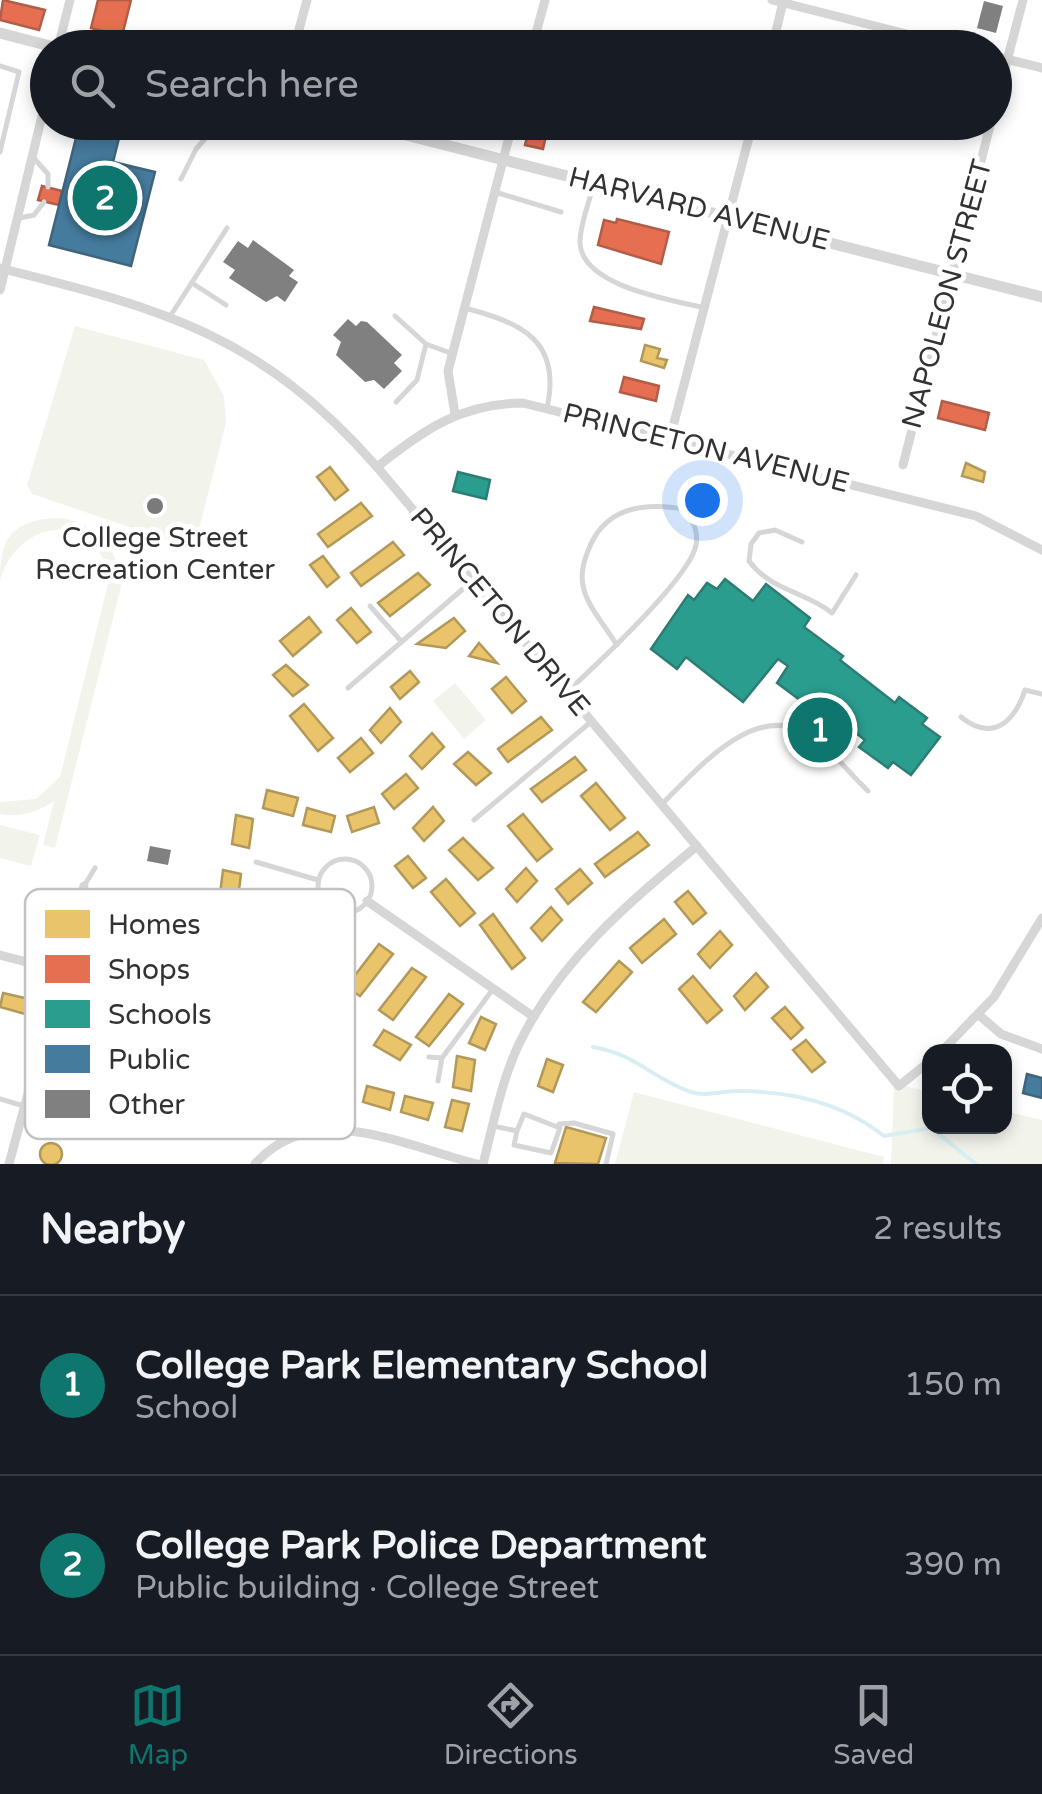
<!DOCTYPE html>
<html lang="en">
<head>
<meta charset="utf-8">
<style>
  body { margin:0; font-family:"Varela Round",sans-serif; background:#20242c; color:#f1f3f6 }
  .controls { position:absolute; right:30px; bottom:30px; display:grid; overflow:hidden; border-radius:20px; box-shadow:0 5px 15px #0003 }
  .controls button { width:90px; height:90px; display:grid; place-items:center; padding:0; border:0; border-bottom:2px solid #363941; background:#171b24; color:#f1f3f6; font:50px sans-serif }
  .you { position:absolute; left:702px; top:500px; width:35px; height:35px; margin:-25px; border:8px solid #fff; border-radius:50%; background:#1a73e8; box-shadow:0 0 0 15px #1a73e833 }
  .badge { display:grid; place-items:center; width:65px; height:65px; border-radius:50%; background:#0f766e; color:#fff; font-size:32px; font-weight:700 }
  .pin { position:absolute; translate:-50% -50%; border:5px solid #fff; box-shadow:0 2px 10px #0006 }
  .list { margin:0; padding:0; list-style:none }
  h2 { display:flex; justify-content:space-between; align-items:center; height:130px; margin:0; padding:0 40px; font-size:42px }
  h2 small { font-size:32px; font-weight:400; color:#9ea1a6 }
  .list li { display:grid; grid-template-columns:65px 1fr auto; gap:30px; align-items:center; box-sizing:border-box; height:180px; padding:0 40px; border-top:2px solid #363941 }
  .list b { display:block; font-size:38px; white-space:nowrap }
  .list p { margin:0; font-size:32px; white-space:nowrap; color:#9ea1a6 }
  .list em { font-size:32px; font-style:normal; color:#9ea1a6 }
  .icon { flex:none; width:55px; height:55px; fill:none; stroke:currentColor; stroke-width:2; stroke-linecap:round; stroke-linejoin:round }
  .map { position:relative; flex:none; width:1042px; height:1164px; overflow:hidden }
  .search { position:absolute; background:#171b24; box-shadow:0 5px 15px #0003; left:30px; right:30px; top:30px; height:110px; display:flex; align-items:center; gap:25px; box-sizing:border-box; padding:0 35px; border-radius:55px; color:#9ea1a6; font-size:38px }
  .sheet { height:490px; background:#171b24 }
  nav { display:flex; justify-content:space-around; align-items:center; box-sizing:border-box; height:140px; border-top:2px solid #363941; background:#171b24; font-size:28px; color:#9ea1a6 }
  nav a { display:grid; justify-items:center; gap:5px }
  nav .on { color:#0f766e }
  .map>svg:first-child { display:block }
  .green { fill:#f2f4ec }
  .homes { fill:#e9c46a; stroke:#b29859; stroke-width:2.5 }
  .shops { fill:#e76f51; stroke:#b15d48; stroke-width:2.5 }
  .schools { fill:#2a9d8f; stroke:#2c7d73; stroke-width:2.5 }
  .public { fill:#457b9d; stroke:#3f657d; stroke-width:2.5 }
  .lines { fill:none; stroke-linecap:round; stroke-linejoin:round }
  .stream { stroke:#d9eef2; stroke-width:4 }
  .building { fill:#808080 }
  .service { stroke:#d6d6d6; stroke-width:5 }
  .minor { stroke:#d6d6d6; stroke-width:9 }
  .tertiary { stroke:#d6d6d6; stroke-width:11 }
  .poi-dot { fill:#7a7a7a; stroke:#fff; stroke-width:4 }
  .labels { text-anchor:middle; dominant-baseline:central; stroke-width:10; stroke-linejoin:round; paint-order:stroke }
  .street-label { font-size:28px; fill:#323232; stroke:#fff }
  .poi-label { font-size:28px; fill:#323232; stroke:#fff }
  .key { fill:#fff; stroke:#c2c2c2; stroke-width:2.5 }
  .key-label { font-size:28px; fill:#323232 }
</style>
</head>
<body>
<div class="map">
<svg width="1042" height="1164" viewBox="0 0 1042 1164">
  <rect width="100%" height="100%" fill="#fff"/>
  <g class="green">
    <polygon points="75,326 204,360 224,396 226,423 194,549 32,494 27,485"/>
    <path d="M53,518C93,518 120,548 121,587L55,848L43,845L54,801C38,812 20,818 0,814V802L36,799L60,777L109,580C99,509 17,517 0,581C0,541 9,522 53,518Z"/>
    <polygon points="455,683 486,720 464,739 433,701"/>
    <polygon points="0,825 40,835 31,866 0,858"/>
    <polygon points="894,1083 929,1092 930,1126 1004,1126 1005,1111 1042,1120 1042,1164 891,1164"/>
    <polygon points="634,1092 884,1157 883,1164 615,1164"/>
  </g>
  <g class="homes">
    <polygon points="645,345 660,349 657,358 667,360 664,368 641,361"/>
    <polygon points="966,463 985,472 983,482 962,476"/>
    <polygon points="330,467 348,490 335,500 317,477"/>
    <polygon points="361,503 372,516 328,547 318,534"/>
    <polygon points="393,542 404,555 361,586 351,573"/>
    <polygon points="323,556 339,577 327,587 310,565"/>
    <polygon points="418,573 430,585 390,616 378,603"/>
    <polygon points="351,608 371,632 357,643 337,620"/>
    <polygon points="309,617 321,632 293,656 280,641"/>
    <polygon points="454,618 465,631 446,648 417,644"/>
    <polygon points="479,643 497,663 469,656"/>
    <polygon points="286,665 308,685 293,696 273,675"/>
    <polygon points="410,671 419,682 400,699 391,687"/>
    <polygon points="506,677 526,701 512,713 492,689"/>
    <polygon points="304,704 333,738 318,751 290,716"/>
    <polygon points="390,708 401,722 381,743 370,730"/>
    <polygon points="541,717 552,730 508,762 498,749"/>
    <polygon points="432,733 444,747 422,769 410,756"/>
    <polygon points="361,738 373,753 350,772 338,758"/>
    <polygon points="468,752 491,773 476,785 454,764"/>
    <polygon points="575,757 586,770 542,802 531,789"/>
    <polygon points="406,774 418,788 394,809 382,794"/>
    <polygon points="596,783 625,818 610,830 581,796"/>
    <polygon points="267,790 298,798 293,816 263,808"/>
    <polygon points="374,807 379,823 352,832 347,816"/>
    <polygon points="433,807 444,821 424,841 413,828"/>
    <polygon points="307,808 335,816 331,832 303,825"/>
    <polygon points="523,814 552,849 537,861 508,826"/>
    <polygon points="236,815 253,819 249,848 232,844"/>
    <polygon points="638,832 649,845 605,877 595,864"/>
    <polygon points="463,838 493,868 478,880 449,850"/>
    <polygon points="408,856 426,878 413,888 395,866"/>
    <polygon points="526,868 537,881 517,902 506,889"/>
    <polygon points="580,869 592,883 568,904 556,889"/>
    <polygon points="223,870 241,874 237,906 219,902"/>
    <polygon points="446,879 475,913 460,926 431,892"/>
    <polygon points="688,891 706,913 693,924 675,902"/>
    <polygon points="551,907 562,920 542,941 531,928"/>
    <polygon points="493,914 525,958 512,969 480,925"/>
    <polygon points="664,919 676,934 642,963 630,948"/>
    <polygon points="720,931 732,945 710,968 698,954"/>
    <polygon points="379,944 393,954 360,996 346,987"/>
    <polygon points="619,961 632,972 596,1012 583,1002"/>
    <polygon points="412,968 426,977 393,1020 379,1010"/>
    <polygon points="756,973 768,987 745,1010 734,996"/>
    <polygon points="693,976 722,1010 707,1023 679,989"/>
    <polygon points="3,993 29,999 25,1014 0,1007"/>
    <polygon points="449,994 463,1004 429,1046 416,1037"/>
    <polygon points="785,1007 803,1028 791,1039 772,1018"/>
    <polygon points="481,1017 496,1024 485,1050 469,1043"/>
    <polygon points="384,1030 411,1045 400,1060 374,1045"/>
    <polygon points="806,1040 825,1062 812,1072 793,1050"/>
    <polygon points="457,1056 475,1060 471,1091 453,1087"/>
    <polygon points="547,1059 563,1065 553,1092 538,1086"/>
    <polygon points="367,1086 394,1093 390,1110 363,1102"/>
    <polygon points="405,1096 433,1103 428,1120 401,1112"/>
    <polygon points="452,1100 469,1104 462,1131 445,1127"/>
    <polygon points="566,1127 606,1138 598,1164 555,1163"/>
    <circle cx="51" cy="1154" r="11"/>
  </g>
  <g class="shops">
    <polygon points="3,0 45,10 39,30 0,20"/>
    <polygon points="98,0 131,0 122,36 91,28"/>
    <polygon points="531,122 549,122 543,149 525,145"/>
    <polygon points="42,186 62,191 59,205 38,200"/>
    <polygon points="617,219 669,232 661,264 598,245 604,220 616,223"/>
    <polygon points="594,307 644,319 641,329 590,321"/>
    <polygon points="624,377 659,386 656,401 620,392"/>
    <polygon points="942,401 989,413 985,430 938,418"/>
  </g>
  <g class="schools">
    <polygon points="458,472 490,480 486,499 453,491"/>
    <polygon points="725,579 753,601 766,584 810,618 804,627 843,656 840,660 895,703 899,697 927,718 922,724 940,737 911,775 893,762 888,768 859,747 865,740 809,697 804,703 777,683 788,666 778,659 743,702 686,657 677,669 651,649 688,595 694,600 707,583 717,589"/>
  </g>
  <g class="public">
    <polygon points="80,122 123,122 113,162 155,172 131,266 49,245"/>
    <polygon points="1027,1074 1042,1078 1042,1098 1023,1093"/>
  </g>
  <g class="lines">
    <path class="stream" d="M593,1047C638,1055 651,1078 691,1092C705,1097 722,1091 737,1091C791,1091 842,1102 884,1136L931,1128L976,1164"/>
  </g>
  <g class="building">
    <polygon points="984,1 1003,6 996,33 977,28"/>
    <polygon points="253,240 294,270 289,276 298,282 285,302 277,296 266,302 229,278 235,270 223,262 238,241 248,248"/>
    <polygon points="348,319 356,326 361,321 367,322 402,355 394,363 402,371 384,389 374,380 365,382 336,355 341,342 333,335"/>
    <polygon points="150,846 171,850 168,865 147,861"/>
  </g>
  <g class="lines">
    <g class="service">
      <polyline points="0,66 19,72 0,152"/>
      <polyline points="455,122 509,136"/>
      <polyline points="135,123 167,131 193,122"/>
      <polyline points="425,139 429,122"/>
      <polyline points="32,156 48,174 48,187"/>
      <polyline points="181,179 196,149 220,122"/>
      <path d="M593,186C589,203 581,222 580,240C578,286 672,300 705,308"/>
      <polyline points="495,192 561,212"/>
      <polyline points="20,218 34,215 44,202"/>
      <polyline points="192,283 226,305"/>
      <path d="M465,308C521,323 562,340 547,408"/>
      <polyline points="171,315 227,228"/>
      <polyline points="395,316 426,344"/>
      <polyline points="396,402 417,380 426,344 453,354"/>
      <path d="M802,542L775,530L759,533L751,544L749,561C770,590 806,592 832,613L856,575"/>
      <polyline points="370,606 401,641"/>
      <polyline points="348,688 471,582"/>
      <path d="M567,692C595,666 690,578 696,545C699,530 692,521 685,509C643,502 604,507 588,551C583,563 580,577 584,590C589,608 607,629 617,645"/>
      <path d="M961,717C992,742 1014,723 1025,690L1042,694"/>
      <path d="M662,804C700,767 760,693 818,741C836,755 851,775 868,791"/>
      <polyline points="474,820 592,721"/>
      <circle cx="345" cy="886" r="27"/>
      <polyline points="256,862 318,880"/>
      <polyline points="84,886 95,868"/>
      <polyline points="281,1005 297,931 322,900"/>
      <polyline points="429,1057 442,1058"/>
      <polyline points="438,1081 442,1058 493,989"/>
      <polyline points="0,1099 24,1106"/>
      <polyline points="559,1124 574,1123 613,1134 606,1164"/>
      <polyline points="493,1126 517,1131 514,1145 551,1153 560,1128 524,1114 517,1131"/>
    </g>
    <g class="minor">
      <polyline points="772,0 962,48"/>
      <polyline points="58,48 70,0"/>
      <polyline points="294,48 307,0"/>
      <polyline points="532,48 545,0"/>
      <polyline points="772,48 783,2"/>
      <polyline points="994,56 1042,68"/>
      <polyline points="994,110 1023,0"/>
      <path d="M0,268C164,309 261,335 377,467L899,1086L930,1061"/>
      <polyline points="0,290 48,91"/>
      <polyline points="455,414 448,371 513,122"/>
      <polyline points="670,438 753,122"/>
      <polyline points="903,465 991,122"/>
      <path d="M377,467C423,430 462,403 523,403L976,516L1042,550"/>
      <polyline points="367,901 534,1017"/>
      <polyline points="0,955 208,1009 229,1022"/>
      <polyline points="979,1015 1001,1034 1042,1049"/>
      <polyline points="941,1052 994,997 1042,918"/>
      <polyline points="9,1164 84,886"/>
      <path d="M255,1164C313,1098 405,1146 477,1164"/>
      <path d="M483,1164C493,1125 501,1083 518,1046C558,962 627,904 697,846"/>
    </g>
    <g class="tertiary">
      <polyline points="0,33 58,48"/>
      <polyline points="355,122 1042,297"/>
    </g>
  </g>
  <circle class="poi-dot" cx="155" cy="506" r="10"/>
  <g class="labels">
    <g class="street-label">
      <text transform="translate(699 209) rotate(14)">HARVARD AVENUE</text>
      <text transform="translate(947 294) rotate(-75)">NAPOLEON STREET</text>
      <text transform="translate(706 448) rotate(14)">PRINCETON AVENUE</text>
      <text transform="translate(500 612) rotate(50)">PRINCETON DRIVE</text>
    </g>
    <g class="poi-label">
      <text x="155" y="538">College Street<tspan x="155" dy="32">Recreation Center</tspan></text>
    </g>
  </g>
  <rect x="25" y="889" width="330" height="250" rx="15" class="key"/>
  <rect x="45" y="910" width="45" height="28" fill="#e9c46a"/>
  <rect x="45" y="955" width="45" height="28" fill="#e76f51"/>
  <rect x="45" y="1000" width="45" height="28" fill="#2a9d8f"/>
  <rect x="45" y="1045" width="45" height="28" fill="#457b9d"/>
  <rect x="45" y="1090" width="45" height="28" fill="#808080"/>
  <g class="key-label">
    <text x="108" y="934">Homes</text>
    <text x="108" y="979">Shops</text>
    <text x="108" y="1024">Schools</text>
    <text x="108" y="1069">Public</text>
    <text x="108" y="1114">Other</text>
  </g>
</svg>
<div class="controls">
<button><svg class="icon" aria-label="locate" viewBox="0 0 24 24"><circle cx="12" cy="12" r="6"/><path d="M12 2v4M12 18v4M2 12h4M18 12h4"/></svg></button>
</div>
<div class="you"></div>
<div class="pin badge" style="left:820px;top:730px">1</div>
<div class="pin badge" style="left:105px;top:198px">2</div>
<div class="search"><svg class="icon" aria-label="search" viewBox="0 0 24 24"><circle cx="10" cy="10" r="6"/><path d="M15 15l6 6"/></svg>Search here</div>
</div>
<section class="sheet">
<h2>Nearby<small>2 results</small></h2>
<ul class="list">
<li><span class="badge">1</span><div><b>College Park Elementary School</b><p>School</p></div><em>150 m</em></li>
<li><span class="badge">2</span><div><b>College Park Police Department</b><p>Public building · College Street</p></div><em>390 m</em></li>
</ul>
</section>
<nav>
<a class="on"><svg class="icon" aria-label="map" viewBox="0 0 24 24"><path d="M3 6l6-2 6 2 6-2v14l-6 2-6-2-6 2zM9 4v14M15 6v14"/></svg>Map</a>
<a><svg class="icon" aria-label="directions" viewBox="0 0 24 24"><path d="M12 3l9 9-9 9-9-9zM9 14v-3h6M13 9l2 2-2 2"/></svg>Directions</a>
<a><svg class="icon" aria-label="saved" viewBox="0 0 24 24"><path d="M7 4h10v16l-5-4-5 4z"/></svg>Saved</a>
</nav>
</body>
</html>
